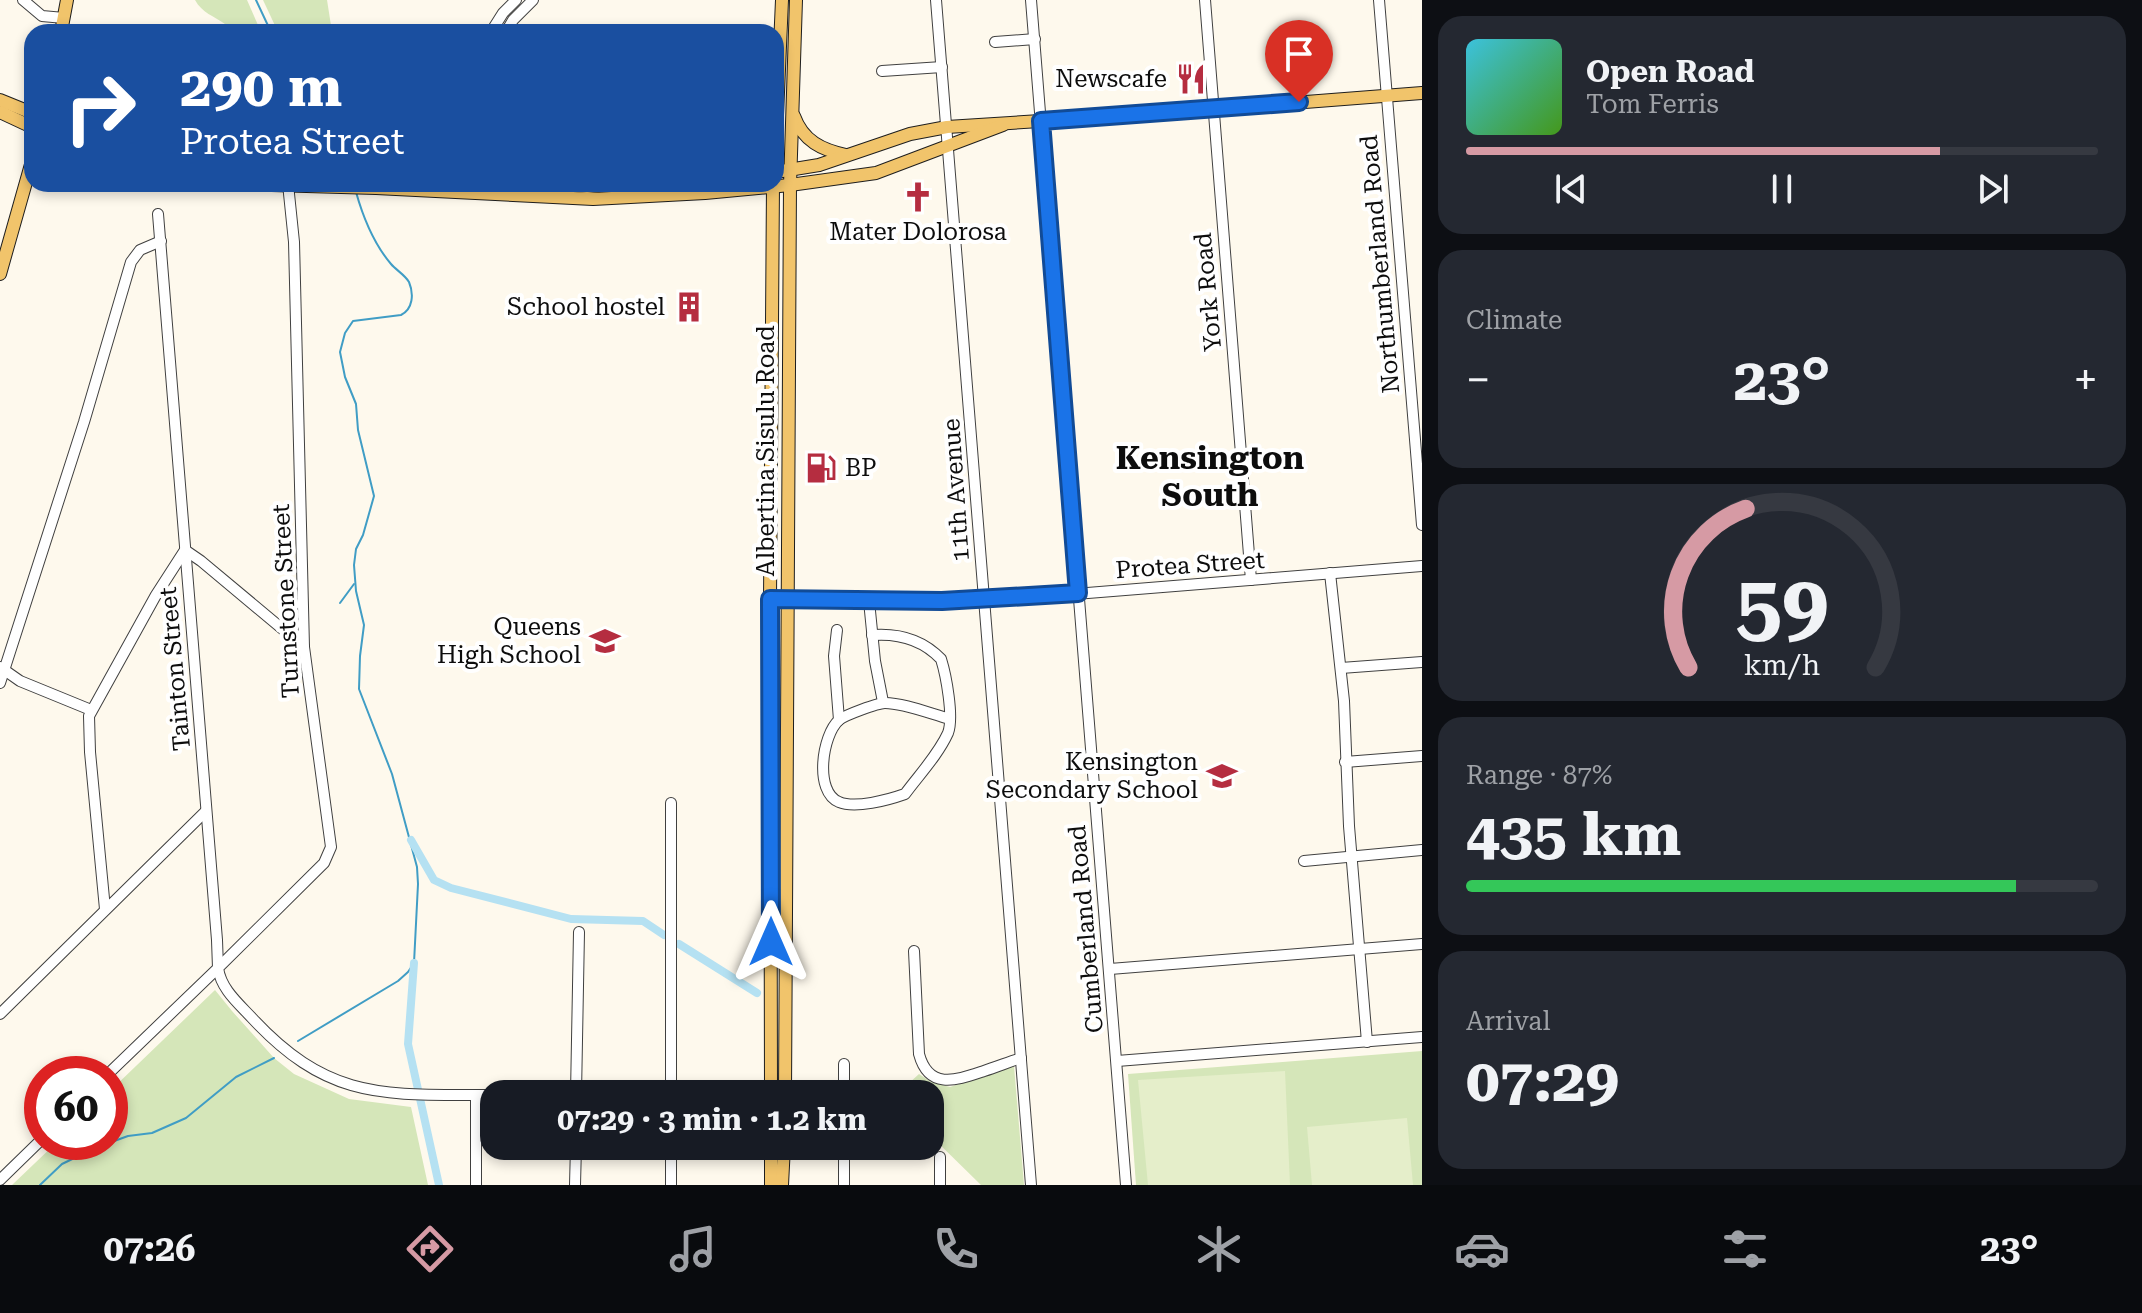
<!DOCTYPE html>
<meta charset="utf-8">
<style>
body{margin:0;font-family:"Roboto Serif",serif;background:#242831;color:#f1f3f6;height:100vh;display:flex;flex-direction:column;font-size:30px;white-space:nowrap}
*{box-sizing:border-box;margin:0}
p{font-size:26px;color:#9ea1a6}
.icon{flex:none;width:44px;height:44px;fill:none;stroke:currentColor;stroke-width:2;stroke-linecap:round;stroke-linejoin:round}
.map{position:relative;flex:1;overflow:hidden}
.drawer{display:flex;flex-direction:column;gap:16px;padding:16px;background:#0d0f14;width:720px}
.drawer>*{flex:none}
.top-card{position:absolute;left:24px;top:24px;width:760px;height:168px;border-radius:24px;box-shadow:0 4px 12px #0003;background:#1a4fa0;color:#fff;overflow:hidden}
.speed{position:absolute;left:24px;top:1056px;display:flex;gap:16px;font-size:40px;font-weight:700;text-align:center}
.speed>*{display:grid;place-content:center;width:104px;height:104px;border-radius:50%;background:#171b24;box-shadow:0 4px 12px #0003;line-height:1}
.speed .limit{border:12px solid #d22;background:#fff;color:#111}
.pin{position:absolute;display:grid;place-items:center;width:68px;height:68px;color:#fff;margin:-82px -34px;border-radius:50% 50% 50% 0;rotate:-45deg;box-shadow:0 0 8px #0007}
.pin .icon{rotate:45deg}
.me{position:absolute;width:88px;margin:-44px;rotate:0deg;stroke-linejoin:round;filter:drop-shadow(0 0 6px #0008)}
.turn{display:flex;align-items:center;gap:28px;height:168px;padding:0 24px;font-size:36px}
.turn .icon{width:104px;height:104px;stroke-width:2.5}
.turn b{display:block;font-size:56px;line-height:68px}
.big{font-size:60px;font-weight:700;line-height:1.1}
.drawer .tile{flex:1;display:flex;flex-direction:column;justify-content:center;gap:12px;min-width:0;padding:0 28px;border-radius:24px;background:#242831}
.drawer .dial{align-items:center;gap:0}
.dial svg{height:208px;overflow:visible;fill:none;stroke:#363941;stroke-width:7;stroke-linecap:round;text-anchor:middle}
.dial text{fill:#f1f3f6;stroke:none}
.song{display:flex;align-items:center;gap:24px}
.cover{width:96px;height:96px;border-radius:12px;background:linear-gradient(135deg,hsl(190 70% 55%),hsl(100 70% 35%))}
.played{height:8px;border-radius:4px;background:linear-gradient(90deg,#d69aa4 75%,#363941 75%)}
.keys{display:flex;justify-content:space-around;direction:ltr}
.heat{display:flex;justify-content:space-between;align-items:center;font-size:44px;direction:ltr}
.charge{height:12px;border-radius:6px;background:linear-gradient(90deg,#34c759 87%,#363941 0)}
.trip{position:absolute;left:480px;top:1080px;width:464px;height:80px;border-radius:24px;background:#171b24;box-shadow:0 4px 12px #0003;font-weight:700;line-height:80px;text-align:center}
.dock{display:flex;height:128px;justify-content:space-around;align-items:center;background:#090b0e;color:#9ea1a6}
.dock .icon{width:56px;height:56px}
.dock .on{color:#d69aa4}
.dock b{font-size:36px;color:#f1f3f6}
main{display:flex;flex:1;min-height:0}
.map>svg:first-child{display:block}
</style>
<main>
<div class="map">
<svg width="1422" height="1185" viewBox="0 0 1422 1185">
<rect width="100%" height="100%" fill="#fef9ed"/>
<!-- green -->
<g fill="#d5e6b9">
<path d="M 195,0 L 247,0 L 261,32 L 234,32 L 226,28 L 225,24 C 214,16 202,13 195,0 Z"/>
<polygon points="263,0 327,0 332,32 278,32"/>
<polygon points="215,990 232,1011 274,1058 294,1074 349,1099 411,1107 428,1185 12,1185 57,1142 110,1142 110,1091"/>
<polygon points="1422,1051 1422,1185 1136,1185 1128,1074"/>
<polygon points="1014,1066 1024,1185 981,1185 930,1135 930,1094 897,1094 919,1074 931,1082 950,1087"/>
</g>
<!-- pitch -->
<g fill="#e5eeca">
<polygon points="1285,1071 1290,1185 1148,1185 1138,1080"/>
<polygon points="1407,1118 1413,1185 1312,1185 1307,1127"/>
</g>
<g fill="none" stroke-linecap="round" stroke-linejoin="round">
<!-- stream -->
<g stroke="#409dc5" stroke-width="2">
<polyline points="256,0 271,32"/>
<polyline points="340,603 354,584"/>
<path d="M 298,1041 L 398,981 L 408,972 L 414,963 L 418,884 L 417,867 L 392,774 L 359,689 L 360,656 L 364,625 L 356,591 L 354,565 L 356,549 L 363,535 L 374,496 L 358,430 L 356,404 L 345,377 L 340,352 L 345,333 L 353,321 L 401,315 C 413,309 414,294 409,282 C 405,275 396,270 391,264 C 374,244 363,217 356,192"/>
<polyline points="40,1185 62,1164 95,1148 128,1136 152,1133 186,1118 236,1077 274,1058"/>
</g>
<!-- canal -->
<g stroke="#b5e1f2" stroke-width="8">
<polyline points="411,840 434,880 451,888 571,919 643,921 664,935"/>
<polyline points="679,944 757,993"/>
<polyline points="414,963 408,1044 439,1185"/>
</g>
<!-- minor casing -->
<g stroke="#404040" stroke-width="12">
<g id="minor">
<polyline points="23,0 42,16 64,18"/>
<polyline points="936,0 1031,1185"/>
<polyline points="1031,0 1126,1185"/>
<polyline points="1205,0 1251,580"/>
<polyline points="1379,0 1422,525"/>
<polyline points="491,32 503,13 516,0"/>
<polyline points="506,32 513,20 533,0"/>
<polyline points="995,42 1035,39"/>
<polyline points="882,71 942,67"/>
<path d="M 288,184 L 294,242 L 304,647 L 331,847 L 324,863 L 218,968 C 221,989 238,1003 252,1018 C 331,1103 387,1094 494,1095"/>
<polyline points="1330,573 1344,701 1349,826 1367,1042"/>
<polyline points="770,599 942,601 1038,597 1422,566"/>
<polyline points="869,601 875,661 883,702"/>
<polyline points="837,630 834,656 839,720"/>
<path d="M 872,635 C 898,633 922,639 941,659 C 946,675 954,717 948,733 C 938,755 919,775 905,794 C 888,800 855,809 839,802 C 814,792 822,735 839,720 C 845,715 878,703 885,703 C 904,703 931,714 950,719"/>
<polyline points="0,667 20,681 91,710"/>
<polyline points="1341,668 1422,662"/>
<polyline points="0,683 84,422 131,262 140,250 161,241"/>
<polyline points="1345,762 1422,756"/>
<polyline points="1304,861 1422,850"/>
<polyline points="105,909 90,752 89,716 156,595 185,550 201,561 304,647"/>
<path d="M 914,951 L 919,1054 C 929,1091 957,1080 984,1071 C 996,1067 1009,1062 1021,1058"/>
<polyline points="1110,969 1422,944"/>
<polyline points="0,1014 206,811"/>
<polyline points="1117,1061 1422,1037"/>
<polyline points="844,1064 844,1094"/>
<polyline points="108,1074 218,968 217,940 158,214"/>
<polyline points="576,1094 579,932"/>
<polyline points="671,1094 671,803"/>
<polyline points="0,1180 42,1139"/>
<polyline points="476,1185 476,1095"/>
<polyline points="575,1185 576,1146"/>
<polyline points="671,1185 671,1146"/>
<polyline points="844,1185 844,1146"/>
<polyline points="940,1185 940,1157"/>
</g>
</g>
<!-- major casing -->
<g stroke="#1e1e1e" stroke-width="14">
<g id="major">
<polyline points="61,32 67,0"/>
<polyline points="0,100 32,113"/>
<polyline points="0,112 32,127"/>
<path d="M 794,116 C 803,141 822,150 846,155"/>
<polyline points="776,138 782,0"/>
<polyline points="776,172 819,165 910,134 947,127 1135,115 1422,93"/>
<polyline points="239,184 376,188 593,199 705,193 790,185 876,173 1003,125"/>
<polyline points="558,184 587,187 622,184"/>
<polyline points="0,274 32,161"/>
<polyline points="771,1094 770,599 773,184"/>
<polyline points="785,1094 790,185 796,0"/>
<polyline points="771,1185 771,1146"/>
<polyline points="782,1185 784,1146"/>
</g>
</g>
<!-- minor -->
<use href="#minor" stroke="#fff" stroke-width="10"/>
<!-- major -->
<use href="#major" stroke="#f1c46b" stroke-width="12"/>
</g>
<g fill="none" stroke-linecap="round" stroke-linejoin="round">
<!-- route casing -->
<g stroke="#114b97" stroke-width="20">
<polyline id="route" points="771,942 770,599 942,601 1078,593 1041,121 1299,102"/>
</g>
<!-- route -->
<use href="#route" stroke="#1a73e8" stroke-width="14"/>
</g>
<!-- icons -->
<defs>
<g id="restaurant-bare" transform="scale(2.4)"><path d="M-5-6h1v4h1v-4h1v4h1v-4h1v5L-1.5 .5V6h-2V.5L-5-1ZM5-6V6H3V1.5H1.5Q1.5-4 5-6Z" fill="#b52d40" stroke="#fff" stroke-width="2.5" paint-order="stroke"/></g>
<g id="church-bare" transform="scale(2.4)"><path d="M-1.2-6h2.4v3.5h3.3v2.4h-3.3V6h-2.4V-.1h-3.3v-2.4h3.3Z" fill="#b52d40" stroke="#fff" stroke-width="2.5" paint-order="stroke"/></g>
<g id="building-bare" transform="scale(2.4)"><path d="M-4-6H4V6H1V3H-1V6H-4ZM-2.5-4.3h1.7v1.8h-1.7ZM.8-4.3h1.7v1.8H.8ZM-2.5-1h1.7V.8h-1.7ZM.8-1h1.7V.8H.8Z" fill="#b52d40" stroke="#fff" stroke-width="2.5" paint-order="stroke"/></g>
<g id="fuel-bare" transform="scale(2.4)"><path d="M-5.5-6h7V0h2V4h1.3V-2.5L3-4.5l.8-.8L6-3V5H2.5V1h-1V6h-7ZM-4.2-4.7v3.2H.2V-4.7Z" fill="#b52d40" stroke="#fff" stroke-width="2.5" paint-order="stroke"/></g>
<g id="school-bare" transform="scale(2.4)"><path d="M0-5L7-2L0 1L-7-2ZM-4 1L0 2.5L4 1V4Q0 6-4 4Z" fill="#b52d40" stroke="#fff" stroke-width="2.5" paint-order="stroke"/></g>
</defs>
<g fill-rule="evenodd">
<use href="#restaurant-bare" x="1191" y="79"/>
<use href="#church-bare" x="918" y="197"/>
<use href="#building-bare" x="689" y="307"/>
<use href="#fuel-bare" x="821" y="468"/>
<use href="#school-bare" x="605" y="641"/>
<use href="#school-bare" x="1222" y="776"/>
</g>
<g text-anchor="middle" stroke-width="8" stroke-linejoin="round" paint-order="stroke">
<!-- poi labels -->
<g font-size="24" fill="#0d0d0d" stroke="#fff" text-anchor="end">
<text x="1167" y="87">Newscafe</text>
<text x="918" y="240" text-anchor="middle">Mater Dolorosa</text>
<text x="665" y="315">School hostel</text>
<text x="845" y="476" text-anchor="start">BP</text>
<text x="581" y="635">Queens<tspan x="581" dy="28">High School</tspan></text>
<text x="1198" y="770">Kensington<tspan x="1198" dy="28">Secondary School</tspan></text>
</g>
<!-- street labels -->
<g font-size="24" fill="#0d0d0d" stroke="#fff">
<text transform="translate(1380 264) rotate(-95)" y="8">Northumberland Road</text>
<text transform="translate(1208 292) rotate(-95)" y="8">York Road</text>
<text transform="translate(766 451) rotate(-90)" y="8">Albertina Sisulu Road</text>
<text transform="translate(956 490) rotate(-94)" y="8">11th Avenue</text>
<text transform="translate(1190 565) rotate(-4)" y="8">Protea Street</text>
<text transform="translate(286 601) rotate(-93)" y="8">Turnstone Street</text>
<text transform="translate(175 669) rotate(-95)" y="8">Tainton Street</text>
<text transform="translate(1086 929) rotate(-95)" y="8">Cumberland Road</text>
</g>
<!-- district labels -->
<g font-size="32" font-weight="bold" fill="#0d0d0d" stroke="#fff">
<text x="1210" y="469">Kensington<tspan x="1210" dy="37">South</tspan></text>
</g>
</g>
</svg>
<div class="speed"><div class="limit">60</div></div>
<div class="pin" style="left:1299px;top:102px;background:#d93025"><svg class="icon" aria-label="arrive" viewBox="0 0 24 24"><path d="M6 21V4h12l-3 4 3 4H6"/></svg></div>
<svg class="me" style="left:771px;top:942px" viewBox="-20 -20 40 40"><path d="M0-17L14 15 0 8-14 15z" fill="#1a73e8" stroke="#fff" stroke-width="4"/></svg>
<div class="trip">07:29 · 3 min · 1.2 km</div>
<div class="top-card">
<div class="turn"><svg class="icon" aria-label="right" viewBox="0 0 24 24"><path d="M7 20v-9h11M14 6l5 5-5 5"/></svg><div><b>290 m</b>Protea Street</div></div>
</div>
</div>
<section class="drawer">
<div class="tile">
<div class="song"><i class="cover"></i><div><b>Open Road</b><p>Tom Ferris</p></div></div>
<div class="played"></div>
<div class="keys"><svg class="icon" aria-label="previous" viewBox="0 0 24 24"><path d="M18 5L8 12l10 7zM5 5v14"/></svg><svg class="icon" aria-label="pause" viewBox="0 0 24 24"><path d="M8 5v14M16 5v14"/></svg><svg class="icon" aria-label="next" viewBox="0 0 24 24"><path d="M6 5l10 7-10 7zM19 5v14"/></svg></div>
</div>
<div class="tile"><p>Climate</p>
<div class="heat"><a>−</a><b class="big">23°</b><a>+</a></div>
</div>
<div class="tile dial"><svg viewBox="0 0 100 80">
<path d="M14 69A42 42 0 1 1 86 69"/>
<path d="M14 69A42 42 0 0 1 36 8" stroke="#d69aa4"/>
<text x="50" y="56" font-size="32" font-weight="700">59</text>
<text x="50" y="72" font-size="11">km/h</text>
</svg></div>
<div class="tile"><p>Range · 87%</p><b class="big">435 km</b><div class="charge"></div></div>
<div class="tile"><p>Arrival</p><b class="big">07:29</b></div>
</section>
</main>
<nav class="dock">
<b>07:26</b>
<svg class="icon on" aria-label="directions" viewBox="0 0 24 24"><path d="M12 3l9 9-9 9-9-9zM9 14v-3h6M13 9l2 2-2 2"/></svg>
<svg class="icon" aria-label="music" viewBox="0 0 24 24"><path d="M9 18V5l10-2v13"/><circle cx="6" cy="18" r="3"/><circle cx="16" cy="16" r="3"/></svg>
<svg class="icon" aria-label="phone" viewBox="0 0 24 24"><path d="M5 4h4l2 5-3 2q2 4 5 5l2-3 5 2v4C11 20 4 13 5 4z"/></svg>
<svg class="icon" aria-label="climate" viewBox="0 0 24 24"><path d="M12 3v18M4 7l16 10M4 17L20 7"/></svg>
<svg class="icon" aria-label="car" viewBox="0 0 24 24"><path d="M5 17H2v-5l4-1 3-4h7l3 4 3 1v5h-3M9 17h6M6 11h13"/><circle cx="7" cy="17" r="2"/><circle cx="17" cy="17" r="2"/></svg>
<svg class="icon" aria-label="filters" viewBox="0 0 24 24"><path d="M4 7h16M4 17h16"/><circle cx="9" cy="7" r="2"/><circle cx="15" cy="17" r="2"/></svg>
<b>23°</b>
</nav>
